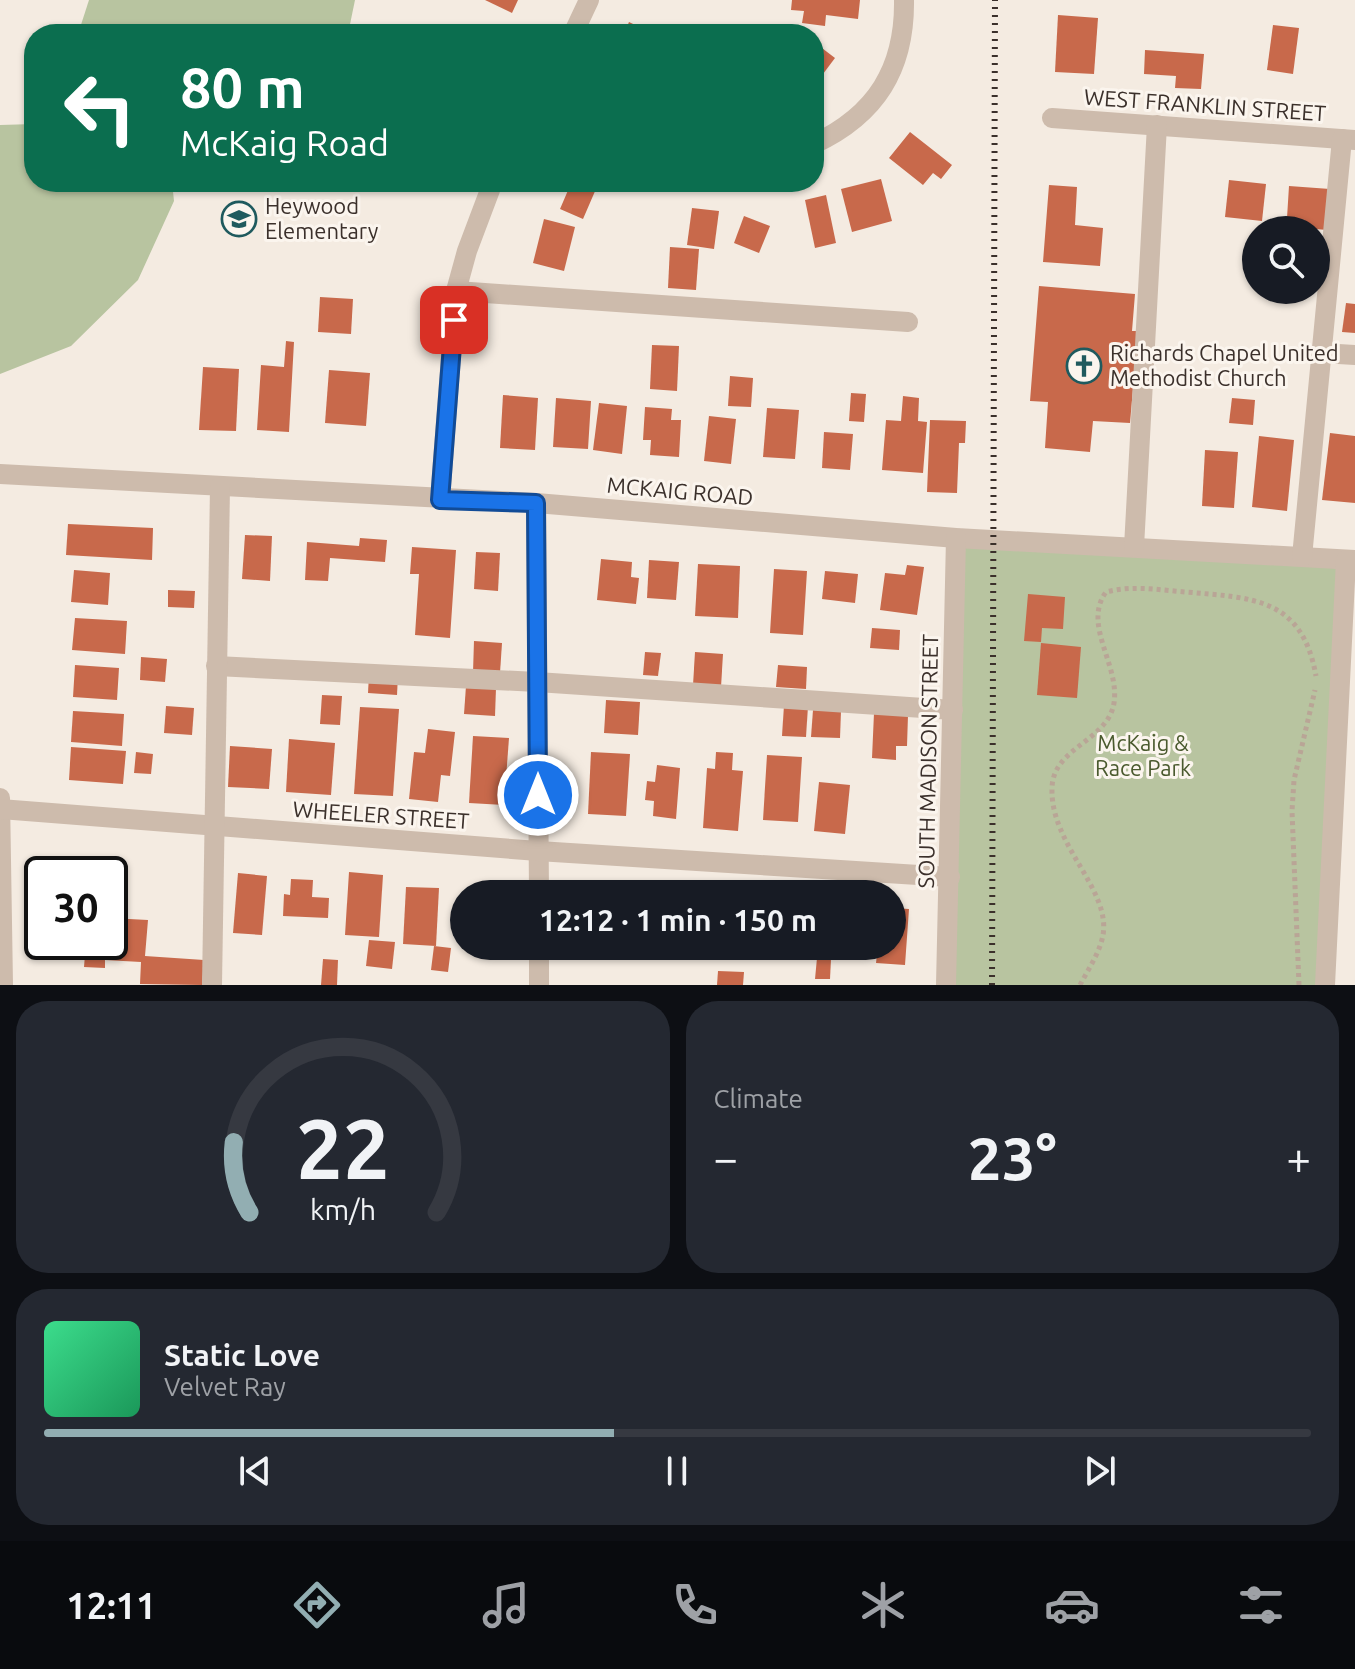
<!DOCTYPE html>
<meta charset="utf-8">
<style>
body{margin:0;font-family:Ubuntu,sans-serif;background:#242831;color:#f1f3f6;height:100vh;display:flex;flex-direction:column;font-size:30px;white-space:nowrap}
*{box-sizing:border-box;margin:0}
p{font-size:26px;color:#9ea1a6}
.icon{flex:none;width:44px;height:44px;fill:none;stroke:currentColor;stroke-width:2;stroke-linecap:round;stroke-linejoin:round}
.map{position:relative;height:985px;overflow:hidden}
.side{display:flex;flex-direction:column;gap:16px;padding:16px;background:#0d0f14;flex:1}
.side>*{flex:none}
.hud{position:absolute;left:24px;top:24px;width:800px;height:168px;border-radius:32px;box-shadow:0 2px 6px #0004;background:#0b6e4f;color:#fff;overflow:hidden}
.buttons{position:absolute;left:1242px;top:216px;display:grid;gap:16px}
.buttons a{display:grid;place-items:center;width:88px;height:88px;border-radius:50%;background:#171b24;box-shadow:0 2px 6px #0004;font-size:40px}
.speed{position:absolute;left:24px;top:856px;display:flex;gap:16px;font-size:40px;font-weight:700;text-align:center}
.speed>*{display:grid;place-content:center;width:104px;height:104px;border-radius:50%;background:#171b24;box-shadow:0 2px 6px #0004;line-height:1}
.speed .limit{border:4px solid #111;border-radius:12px;background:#fff;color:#111}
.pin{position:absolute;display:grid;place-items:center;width:68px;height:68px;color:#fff;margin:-34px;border-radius:16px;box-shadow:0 4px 12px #0006}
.me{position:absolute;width:88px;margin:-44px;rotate:0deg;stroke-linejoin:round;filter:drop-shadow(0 0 6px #0008)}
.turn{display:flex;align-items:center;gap:28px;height:168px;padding:0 24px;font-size:36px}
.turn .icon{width:104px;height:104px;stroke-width:2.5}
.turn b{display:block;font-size:56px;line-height:68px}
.big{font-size:60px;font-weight:700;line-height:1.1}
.side .card{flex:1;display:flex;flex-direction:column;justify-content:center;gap:12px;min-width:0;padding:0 28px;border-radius:32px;background:#242831}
.side .dial{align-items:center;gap:0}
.dial svg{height:208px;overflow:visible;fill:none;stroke:#363941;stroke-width:7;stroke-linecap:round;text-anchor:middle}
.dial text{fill:#f1f3f6;stroke:none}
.song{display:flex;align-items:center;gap:24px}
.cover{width:96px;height:96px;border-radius:12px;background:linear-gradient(135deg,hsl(150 70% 55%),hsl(150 70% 35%))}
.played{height:8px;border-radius:4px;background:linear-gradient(90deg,#92aeb2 45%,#363941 45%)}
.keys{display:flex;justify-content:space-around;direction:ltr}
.heat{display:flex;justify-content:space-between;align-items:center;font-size:44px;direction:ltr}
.side .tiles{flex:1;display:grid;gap:16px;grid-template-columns:1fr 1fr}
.card:last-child{grid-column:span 2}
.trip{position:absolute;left:450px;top:880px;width:456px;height:80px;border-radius:40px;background:#171b24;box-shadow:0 2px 6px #0004;font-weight:700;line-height:80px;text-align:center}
.tabs{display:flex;height:128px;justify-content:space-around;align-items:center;background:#090b0e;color:#9ea1a6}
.tabs .icon{width:56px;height:56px}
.tabs .selected{color:#92aeb2}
.tabs b{font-size:36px;color:#f1f3f6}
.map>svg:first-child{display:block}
</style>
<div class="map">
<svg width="1355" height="985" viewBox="0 0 1355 985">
<rect width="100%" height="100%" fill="#f4ebe1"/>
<!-- park -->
<g fill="#b8c4a0">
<polygon points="89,0 355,0 348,34 78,34"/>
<polygon points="34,124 34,182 172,182 174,201 138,280 71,346 0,374 0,125"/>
<polygon points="956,538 1346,560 1325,985 944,985"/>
</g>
<!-- building -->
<g fill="#c8694b">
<polygon points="485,0 518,0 512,13"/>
<polygon points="792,0 860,0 858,19 826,15 825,26 802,23 804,11 791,10"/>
<polygon points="1058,15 1098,18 1094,74 1055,72"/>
<polygon points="629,22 654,34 624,34"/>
<polygon points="1273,25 1299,28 1293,74 1267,70"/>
<polygon points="814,42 835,58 814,86"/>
<polygon points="1145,50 1204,54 1201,89 1175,88 1176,76 1144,74"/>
<polygon points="910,132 952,165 941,179 933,173 923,185 889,158"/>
<polygon points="881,179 892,221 852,232 841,189"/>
<polygon points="1229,180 1266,184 1262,221 1225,217"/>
<polygon points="560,182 599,182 583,219 560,209 569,188 559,185"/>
<polygon points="1049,185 1077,187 1075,225 1103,228 1100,266 1043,262"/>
<polygon points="1289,186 1330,189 1327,230 1304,228 1305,220 1287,218"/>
<polygon points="826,195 836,243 815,248 805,200"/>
<polygon points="692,208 719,211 714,249 687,245"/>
<polygon points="744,216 770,226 759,253 734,243"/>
<polygon points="544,219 575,227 564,271 533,263"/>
<polygon points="670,247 699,249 696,290 668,288"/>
<polygon points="1039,286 1135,294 1132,331 1138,331 1130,423 1093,421 1090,452 1045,448 1048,402 1030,401"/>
<polygon points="320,297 353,299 351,334 318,332"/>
<polygon points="1346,303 1355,304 1355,333 1342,332"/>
<polygon points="286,341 294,342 289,432 257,430 261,365 284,367"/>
<polygon points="652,345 679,346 677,391 650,389"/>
<polygon points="203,367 239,369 236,431 199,430"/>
<polygon points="329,370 370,373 366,426 325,423"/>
<polygon points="730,376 753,378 751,407 728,406"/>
<polygon points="851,393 866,394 864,422 849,421"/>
<polygon points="503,395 538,398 535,450 500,448"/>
<polygon points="903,396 919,398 918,421 927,422 923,473 882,470 886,420 901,421"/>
<polygon points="556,398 591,401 588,449 553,447"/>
<polygon points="1232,398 1255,400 1253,425 1229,423"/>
<polygon points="599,403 627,406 622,454 593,450"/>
<polygon points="645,407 672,409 671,420 681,420 679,457 650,455 651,440 643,440"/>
<polygon points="767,408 799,410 795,459 763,457"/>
<polygon points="709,416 736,419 731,464 704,461"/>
<polygon points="930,420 966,421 965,443 959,443 957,493 927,492"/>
<polygon points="824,432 853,434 850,470 822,468"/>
<polygon points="1330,433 1355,436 1355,503 1322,500"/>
<polygon points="1259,436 1294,440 1287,511 1252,507"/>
<polygon points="1205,450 1238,452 1234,508 1202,506"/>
<polygon points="68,524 153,528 152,560 66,555"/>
<polygon points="245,535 272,536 270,581 242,579"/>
<polygon points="360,538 387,540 385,562 330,558 328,581 305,580 307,542 359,546"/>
<polygon points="412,547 456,550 450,638 415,635 419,574 410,574"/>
<polygon points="476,552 500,553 498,591 474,589"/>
<polygon points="601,559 632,562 631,577 639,578 636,604 597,600"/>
<polygon points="649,560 679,562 676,600 647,598"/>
<polygon points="698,564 740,566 738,618 695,616"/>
<polygon points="907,565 924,567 917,615 880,610 885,573 905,575"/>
<polygon points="774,569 807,571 803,635 770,633"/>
<polygon points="74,570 110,573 108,605 71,602"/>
<polygon points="825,571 858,574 855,603 822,599"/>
<polygon points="168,590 195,591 194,608 168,607"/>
<polygon points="1028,594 1065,597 1063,629 1042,628 1041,642 1024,641"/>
<polygon points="75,618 127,621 125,654 72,650"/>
<polygon points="872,628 900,630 899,650 870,648"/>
<polygon points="474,641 502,643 500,673 473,672"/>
<polygon points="1041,643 1081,647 1077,698 1037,695"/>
<polygon points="645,652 661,653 658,676 643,675"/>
<polygon points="695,652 723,654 721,687 693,685"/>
<polygon points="141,657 167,659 165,682 140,680"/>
<polygon points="75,665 119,668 117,700 73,697"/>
<polygon points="778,665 807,667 806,689 776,687"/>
<polygon points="369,674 398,675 397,695 368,693"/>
<polygon points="466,686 496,688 495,716 464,714"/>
<polygon points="322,695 342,696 340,725 320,724"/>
<polygon points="606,700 640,702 638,735 604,733"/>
<polygon points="784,705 808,706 806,737 782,736"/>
<polygon points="166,706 194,708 192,735 164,733"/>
<polygon points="360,707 399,709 393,796 354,794"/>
<polygon points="813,710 841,711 840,738 811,737"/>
<polygon points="73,711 124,714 122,746 71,742"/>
<polygon points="874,713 908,715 907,746 896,746 896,760 872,758"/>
<polygon points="428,729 455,732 450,776 441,775 438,802 409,799 414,752 425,753"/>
<polygon points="473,736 509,738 504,805 469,803"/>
<polygon points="289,739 335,743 331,795 286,792"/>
<polygon points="230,746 272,749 269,789 228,787"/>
<polygon points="71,747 126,751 123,784 69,780"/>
<polygon points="136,752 153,754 151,774 134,773"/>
<polygon points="591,752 630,754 626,816 588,814"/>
<polygon points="716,752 733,753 732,770 743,771 738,831 703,828 707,768 715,769"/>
<polygon points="767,755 802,757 798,822 763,820"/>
<polygon points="657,765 680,768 676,819 653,816 654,801 645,800 647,781 655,782"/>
<polygon points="819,782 850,785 845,834 814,831"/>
<polygon points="89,861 127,863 125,898 110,898 110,874 89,874"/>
<polygon points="349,872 383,875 379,937 345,935"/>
<polygon points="238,873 267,876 262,935 233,933"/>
<polygon points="291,879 313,880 312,897 329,898 328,918 283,916 284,894 290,895"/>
<polygon points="406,887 439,888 436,946 403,944"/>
<polygon points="469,889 502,891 501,894 469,894"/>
<polygon points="892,908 909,909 905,965 876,963 878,946 892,946"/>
<polygon points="110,918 148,920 145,956 204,960 202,985 140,984 141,962 105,960 105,968 84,967 86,942 110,942"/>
<polygon points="369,940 395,942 392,969 366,966"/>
<polygon points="434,946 451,948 448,972 431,970"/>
<polygon points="642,946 676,946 676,957 641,955"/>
<polygon points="696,946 740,946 739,958 696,956"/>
<polygon points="755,946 799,946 798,956 755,953"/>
<polygon points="830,946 863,946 862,955 829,952"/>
<polygon points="817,958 831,959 830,979 815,979"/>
<polygon points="323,959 338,960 337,985 321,985"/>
<polygon points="718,971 744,972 743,985 717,985"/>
</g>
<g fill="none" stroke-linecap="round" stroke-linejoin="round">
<!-- path -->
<g stroke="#b9a596" stroke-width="5" stroke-dasharray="4 4" stroke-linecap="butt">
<path d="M 1080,985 C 1088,970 1100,952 1103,935 C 1111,889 1050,845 1052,788 C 1053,747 1108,741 1114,703 C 1120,665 1082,625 1106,592 C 1132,585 1159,590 1186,592 C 1252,598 1302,597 1316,676"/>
<polyline points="1299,985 1292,811 1294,780 1315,690"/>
</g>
<!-- minor -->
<g stroke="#cdbbac" stroke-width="20">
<polyline points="573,34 589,0"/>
<polyline points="1052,118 1355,140"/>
<path d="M 814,144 C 876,115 905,69 904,0"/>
<polyline points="456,291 908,322"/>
<polyline points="1322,353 1355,355"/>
<polyline points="0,474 536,503 956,538 1355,560"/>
<polyline points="440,500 456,291 467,251 493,182"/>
<polyline points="536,503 539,894"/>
<polyline points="1134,547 1157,125"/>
<polyline points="1302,557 1342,139"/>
<polyline points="216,666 537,682 953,710"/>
<polyline points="0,798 3,985"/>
<polyline points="0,809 538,851 950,877"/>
<polyline points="539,946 539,985"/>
<polyline points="212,985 220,487"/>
<polyline points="946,985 956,538"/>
<polyline points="1325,985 1346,560"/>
</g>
<!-- rail -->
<polyline stroke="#3b302b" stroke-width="6" stroke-dasharray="2 6" stroke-linecap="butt" points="992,985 995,0"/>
</g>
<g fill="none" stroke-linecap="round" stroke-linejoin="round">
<!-- route casing -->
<g stroke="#114b97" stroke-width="20">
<polyline id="route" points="454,320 440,500 536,503 538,795"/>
</g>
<!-- route -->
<use href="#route" stroke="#1a73e8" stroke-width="14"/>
</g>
<!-- icons -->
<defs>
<g id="school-ring" transform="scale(1.8)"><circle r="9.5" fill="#fbf5ee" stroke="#1f5a5e" stroke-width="1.5"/><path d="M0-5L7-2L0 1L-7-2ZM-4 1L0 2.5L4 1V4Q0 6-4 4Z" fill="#1f5a5e"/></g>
<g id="church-ring" transform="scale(1.8)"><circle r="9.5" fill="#fbf5ee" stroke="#1f5a5e" stroke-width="1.5"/><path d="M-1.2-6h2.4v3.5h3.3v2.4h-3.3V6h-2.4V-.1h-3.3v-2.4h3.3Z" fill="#1f5a5e"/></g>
</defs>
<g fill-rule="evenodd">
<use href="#school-ring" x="239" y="219"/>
<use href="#church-ring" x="1084" y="366"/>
</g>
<g text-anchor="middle" stroke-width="6" stroke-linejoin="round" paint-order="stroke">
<!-- street labels -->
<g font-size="22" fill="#3b302b" stroke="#fbf5ee">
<text transform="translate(1205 105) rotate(4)" y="8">WEST FRANKLIN STREET</text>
<text transform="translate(680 491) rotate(5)" y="8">MCKAIG ROAD</text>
<text transform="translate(928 761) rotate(-89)" y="8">SOUTH MADISON STREET</text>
<text transform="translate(381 815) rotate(4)" y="8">WHEELER STREET</text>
</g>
<!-- poi labels -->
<g font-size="22" fill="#3b302b" stroke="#fbf5ee" text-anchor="start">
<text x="265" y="214">Heywood<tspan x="265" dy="25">Elementary</tspan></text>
<text x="1110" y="361">Richards Chapel United<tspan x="1110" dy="25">Methodist Church</tspan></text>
</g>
<!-- park labels -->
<g font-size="22" fill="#4a5a2e" stroke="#fbf5ee">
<text x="1143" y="751">McKaig &amp;<tspan x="1143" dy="25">Race Park</tspan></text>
</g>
</g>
</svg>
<div class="buttons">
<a><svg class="icon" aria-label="search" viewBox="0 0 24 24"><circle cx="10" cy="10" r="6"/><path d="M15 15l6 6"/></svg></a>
</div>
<div class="speed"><div class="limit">30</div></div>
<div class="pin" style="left:454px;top:320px;background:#d93025"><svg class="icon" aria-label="arrive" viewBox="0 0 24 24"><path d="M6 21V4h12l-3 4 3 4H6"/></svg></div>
<svg class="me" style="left:538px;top:795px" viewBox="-20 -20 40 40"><circle r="17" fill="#1a73e8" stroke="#fff" stroke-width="3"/><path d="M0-11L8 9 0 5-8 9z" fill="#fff"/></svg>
<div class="trip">12:12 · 1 min · 150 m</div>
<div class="hud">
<div class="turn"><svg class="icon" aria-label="left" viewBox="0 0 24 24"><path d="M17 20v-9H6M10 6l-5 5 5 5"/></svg><div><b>80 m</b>McKaig Road</div></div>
</div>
</div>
<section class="side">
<div class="tiles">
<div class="card dial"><svg viewBox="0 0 100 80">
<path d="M14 69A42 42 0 1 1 86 69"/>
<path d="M14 69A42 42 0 0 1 8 42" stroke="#92aeb2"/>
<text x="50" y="56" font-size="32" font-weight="700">22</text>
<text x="50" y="72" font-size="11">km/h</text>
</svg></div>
<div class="card"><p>Climate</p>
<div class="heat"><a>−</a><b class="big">23°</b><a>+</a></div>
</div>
<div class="card">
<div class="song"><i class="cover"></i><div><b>Static Love</b><p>Velvet Ray</p></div></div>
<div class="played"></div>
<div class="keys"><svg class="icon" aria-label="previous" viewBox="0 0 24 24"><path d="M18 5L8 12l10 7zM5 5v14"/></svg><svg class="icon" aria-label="pause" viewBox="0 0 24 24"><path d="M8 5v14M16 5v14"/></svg><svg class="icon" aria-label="next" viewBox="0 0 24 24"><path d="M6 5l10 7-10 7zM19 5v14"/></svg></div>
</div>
</div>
</section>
<nav class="tabs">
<b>12:11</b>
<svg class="icon selected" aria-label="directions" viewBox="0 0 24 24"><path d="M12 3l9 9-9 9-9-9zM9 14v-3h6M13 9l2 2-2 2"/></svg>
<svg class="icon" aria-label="music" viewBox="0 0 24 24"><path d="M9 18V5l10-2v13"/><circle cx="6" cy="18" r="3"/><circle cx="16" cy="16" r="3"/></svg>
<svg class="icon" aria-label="phone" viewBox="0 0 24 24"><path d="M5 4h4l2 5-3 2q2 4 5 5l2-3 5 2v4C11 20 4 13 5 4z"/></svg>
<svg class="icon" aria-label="climate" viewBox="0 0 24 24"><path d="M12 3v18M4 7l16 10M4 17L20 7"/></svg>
<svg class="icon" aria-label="car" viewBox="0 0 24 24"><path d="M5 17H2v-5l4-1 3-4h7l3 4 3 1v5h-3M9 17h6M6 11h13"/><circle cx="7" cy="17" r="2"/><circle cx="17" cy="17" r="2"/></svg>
<svg class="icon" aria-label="filters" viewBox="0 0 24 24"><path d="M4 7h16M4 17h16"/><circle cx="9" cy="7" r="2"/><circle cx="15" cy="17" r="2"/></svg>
</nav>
